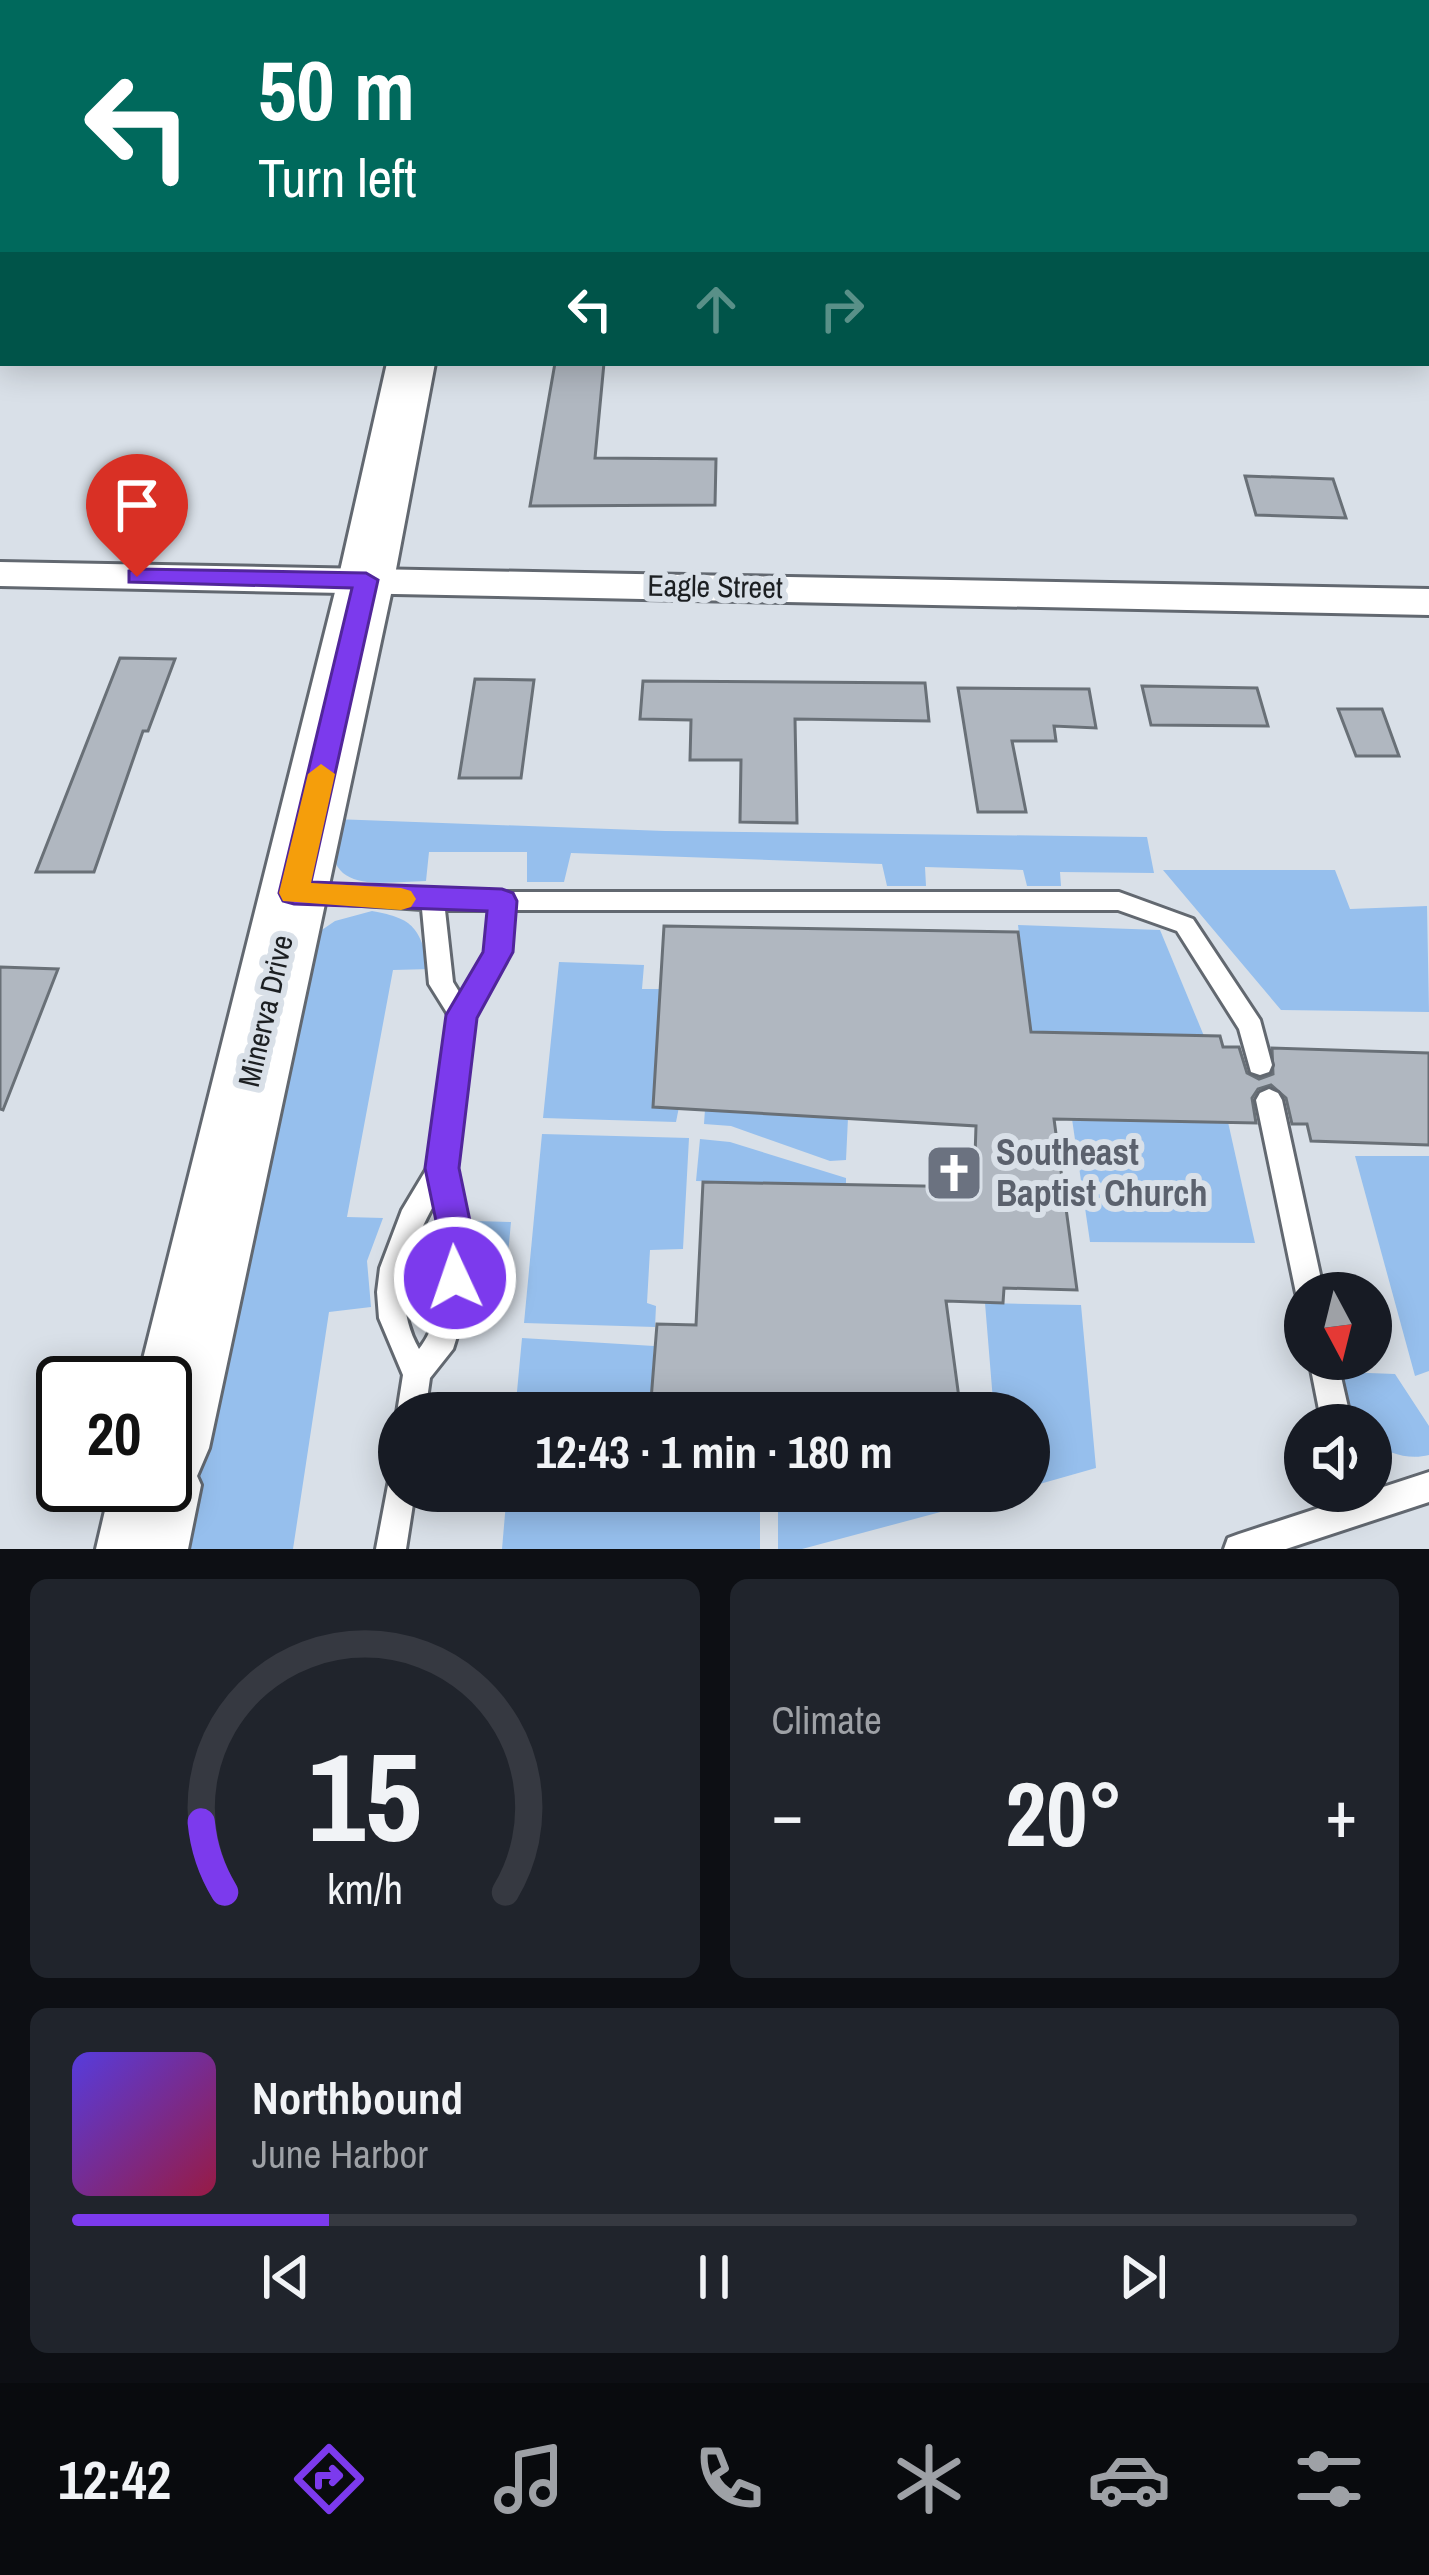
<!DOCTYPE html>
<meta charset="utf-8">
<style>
body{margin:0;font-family:"Archivo Narrow",sans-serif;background:#20242c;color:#f1f3f6;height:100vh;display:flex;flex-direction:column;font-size:45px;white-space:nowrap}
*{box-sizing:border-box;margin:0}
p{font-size:39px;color:#9ea1a6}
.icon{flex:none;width:66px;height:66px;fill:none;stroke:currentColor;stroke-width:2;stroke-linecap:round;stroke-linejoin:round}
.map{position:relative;height:1549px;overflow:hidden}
.sheet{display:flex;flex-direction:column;gap:30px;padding:30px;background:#0d0f14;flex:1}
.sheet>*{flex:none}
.guide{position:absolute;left:0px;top:0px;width:1431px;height:366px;box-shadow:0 6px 30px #0003;background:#00695c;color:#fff;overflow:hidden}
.needle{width:78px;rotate:173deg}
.buttons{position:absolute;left:1284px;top:1272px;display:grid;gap:24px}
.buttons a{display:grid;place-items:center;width:108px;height:108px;border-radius:50%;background:#171b24;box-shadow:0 6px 30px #0003;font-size:60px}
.speed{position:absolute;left:36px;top:1356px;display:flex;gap:24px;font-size:60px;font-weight:700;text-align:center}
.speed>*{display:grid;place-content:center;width:156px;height:156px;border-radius:50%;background:#171b24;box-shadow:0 6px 30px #0003;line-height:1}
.speed .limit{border:6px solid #111;border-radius:18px;background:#fff;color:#111}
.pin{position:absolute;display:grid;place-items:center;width:102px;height:102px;color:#fff;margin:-123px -51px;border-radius:50% 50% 50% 0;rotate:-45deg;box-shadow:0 0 12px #0007}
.pin .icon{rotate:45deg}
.me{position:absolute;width:132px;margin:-66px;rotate:357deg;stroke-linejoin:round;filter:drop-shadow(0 0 9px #0008)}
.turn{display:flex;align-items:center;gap:42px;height:252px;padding:0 60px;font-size:54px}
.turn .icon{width:156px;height:156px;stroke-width:2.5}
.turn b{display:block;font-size:84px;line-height:102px}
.lanes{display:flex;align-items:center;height:114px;padding:0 60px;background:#0003;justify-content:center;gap:60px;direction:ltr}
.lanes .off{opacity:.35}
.big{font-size:90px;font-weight:700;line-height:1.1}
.sheet .widget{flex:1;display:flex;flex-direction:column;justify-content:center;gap:18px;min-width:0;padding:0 42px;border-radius:18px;background:#20242c}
.sheet .dial{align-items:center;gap:0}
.dial svg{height:312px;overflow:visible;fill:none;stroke:#363941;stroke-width:7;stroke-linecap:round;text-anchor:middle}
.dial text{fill:#f1f3f6;stroke:none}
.song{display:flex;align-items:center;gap:36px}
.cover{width:144px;height:144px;border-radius:18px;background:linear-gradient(135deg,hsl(250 70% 55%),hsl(340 70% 35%))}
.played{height:12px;border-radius:6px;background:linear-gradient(90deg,#7c3aed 20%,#363941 20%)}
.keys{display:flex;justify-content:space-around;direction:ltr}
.heat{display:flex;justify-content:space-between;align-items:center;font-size:66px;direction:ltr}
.sheet .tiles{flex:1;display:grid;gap:30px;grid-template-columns:1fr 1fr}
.widget:last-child{grid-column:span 2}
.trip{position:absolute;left:378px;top:1392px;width:672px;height:120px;border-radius:60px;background:#171b24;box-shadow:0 6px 30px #0003;font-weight:700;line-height:120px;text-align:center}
.menu{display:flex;height:192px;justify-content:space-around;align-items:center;background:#090b0e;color:#9ea1a6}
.menu .icon{width:84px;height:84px}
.menu .active{color:#7c3aed}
.menu b{font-size:54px;color:#f1f3f6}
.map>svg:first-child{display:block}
</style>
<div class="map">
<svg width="1429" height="1549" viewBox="0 0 1429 1549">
<rect width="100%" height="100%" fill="#d9e0e8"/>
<!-- green -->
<g fill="#96bfed">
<path d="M 334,819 L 665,831 L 1147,837 L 1154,873 L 1060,872 L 1061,886 L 1027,886 L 1023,870 L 925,867 L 926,886 L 887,886 L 882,864 L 571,853 L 564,882 L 527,882 L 527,852 L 429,852 L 426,881 C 370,883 320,894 334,819 Z"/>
<polygon points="1163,870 1335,870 1350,909 1427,906 1429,1012 1281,1010"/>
<path d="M 372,911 C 416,919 418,928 431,969 L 393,970 L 347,1217 L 383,1218 L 367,1261 L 371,1307 L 329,1312 L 293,1549 L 171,1549 L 310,938 L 335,921 Z"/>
<polygon points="1018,925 1160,930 1204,1036 1031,1032"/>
<polygon points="559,962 644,965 642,989 660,989 679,1107 676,1122 543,1118"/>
<polygon points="705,1109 848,1118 846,1160 830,1161 731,1126 704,1124"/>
<polygon points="1072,1119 1228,1122 1255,1243 1090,1242"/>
<polygon points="542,1134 689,1138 683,1249 650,1250 647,1303 656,1306 655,1327 524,1323"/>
<polygon points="700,1139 730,1142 846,1178 846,1185 696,1181"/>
<polygon points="1355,1156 1429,1156 1429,1371 1415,1376"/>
<polygon points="475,1221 511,1222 503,1307 464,1305 480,1261"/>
<polygon points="985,1303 1081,1305 1096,1468 1029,1487 1029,1413 994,1413"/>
<polygon points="522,1338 654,1346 650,1413 515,1413"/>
<path d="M 1342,1372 L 1395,1374 L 1429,1426 L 1429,1455 C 1409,1460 1387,1454 1371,1440 L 1371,1425 L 1352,1421 L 1341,1394 Z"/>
<polygon points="507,1491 760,1491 760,1549 502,1549"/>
<polygon points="778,1491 977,1491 978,1502 802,1549 778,1549"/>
</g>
<!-- building -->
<g fill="#b0b7c0" stroke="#697077" stroke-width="3">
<polygon points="555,363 604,363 595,458 716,459 715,505 530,506"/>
<polygon points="1245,476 1333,479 1346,518 1256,515"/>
<polygon points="120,658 175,659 148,731 143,731 94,872 36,872"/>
<polygon points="475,679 534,680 521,778 459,778"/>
<polygon points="643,681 925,683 929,721 795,719 797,823 740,822 741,760 690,760 691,720 640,719"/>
<polygon points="1142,686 1257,688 1268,726 1151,725"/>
<polygon points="958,688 1089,689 1096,728 1054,726 1056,741 1012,741 1026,812 978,812"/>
<polygon points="1338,709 1382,709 1399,756 1356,756"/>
<polygon points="664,926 1018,932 1031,1032 1220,1036 1223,1047 1239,1047 1247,1073 1259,1079 1273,1074 1272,1048 1429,1053 1429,1145 1311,1141 1307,1124 1292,1124 1286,1098 1271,1085 1258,1089 1252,1098 1256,1123 1054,1119 1077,1290 1004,1288 1003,1303 946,1301 961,1413 650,1413 657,1324 696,1325 703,1182 974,1187 976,1126 653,1107"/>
<polygon points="0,967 58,969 3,1110 0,1109"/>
</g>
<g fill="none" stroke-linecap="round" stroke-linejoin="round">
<!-- lane casing -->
<g stroke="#626870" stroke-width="6">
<g id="lane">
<path d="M 301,885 L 433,892 L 1119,892 L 1193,919 L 1260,1020 L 1272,1065 L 1269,1072 L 1260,1075 L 1251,1072 L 1239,1029 L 1177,931 L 1118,910 L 513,910 L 510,952 L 473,1016 L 455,1168 L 472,1249 L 466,1307 L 453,1349 L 430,1378 L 425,1413 L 399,1413 L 399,1419 L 397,1413 L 403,1375 L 379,1318 L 377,1292 L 380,1268 L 402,1210 L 429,1165 L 449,1016 L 429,984 L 422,909 L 301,901 L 293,899 L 290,893 L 293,887 ZM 445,910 L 490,910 L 486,951 L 461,995 L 453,982 ZM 436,1201 C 439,1216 445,1233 445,1248 C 447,1280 439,1324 419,1349 C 390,1298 410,1247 436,1201 Z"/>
<polygon points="1269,1089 1278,1093 1282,1100 1324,1293 1305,1293 1305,1304 1296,1293 1256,1100 1260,1093"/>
<polygon points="1309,1359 1337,1359 1352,1425 1322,1425"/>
<polygon points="1429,1472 1429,1502 1286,1549 1224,1549 1228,1538 1239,1534"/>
<polygon points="399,1477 399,1491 415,1491 406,1549 376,1549 389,1480"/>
</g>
</g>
<!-- street casing -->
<g stroke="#626870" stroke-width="6">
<g id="street">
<polygon points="1029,0 1053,0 1054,3 1030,3"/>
<rect x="0" y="200" width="3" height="18"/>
<rect x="1428" y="218" width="1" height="18"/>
<polygon points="0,562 1429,589 1429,615 0,586"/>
</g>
</g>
<!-- secondary casing -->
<g stroke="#626870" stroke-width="6">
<g id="secondary">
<rect x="471" y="0" width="34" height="3"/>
<polygon points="387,363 435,363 394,580 209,1448 197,1476 201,1485 188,1549 96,1549 111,1485 165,1485 165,1383 137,1383 338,580"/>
</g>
</g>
<!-- lane -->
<use href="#lane" fill="#fff" fill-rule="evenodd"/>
<!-- street -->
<use href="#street" fill="#fff" fill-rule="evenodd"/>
<!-- secondary -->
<use href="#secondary" fill="#fff" fill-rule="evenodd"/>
</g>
<!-- route -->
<polygon fill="#7c3aed" stroke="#51269a" stroke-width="3" points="137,569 366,573 378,580 311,882 502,889 513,893 517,901 513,952 477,1018 459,1168 476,1250 468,1289 455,1294 443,1289 438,1278 442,1250 425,1168 446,1015 483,952 487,911 294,904 283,901 279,893 352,588 129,582 129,571"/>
<!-- slow -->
<polygon fill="#f59e0b" points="321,764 335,774 311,883 401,888 411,891 416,899 411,907 401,910 283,901 279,893 308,774"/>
<!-- icons -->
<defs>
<g id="church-square" transform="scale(3)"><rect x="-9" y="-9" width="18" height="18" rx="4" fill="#6b7280" stroke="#d9e0e8"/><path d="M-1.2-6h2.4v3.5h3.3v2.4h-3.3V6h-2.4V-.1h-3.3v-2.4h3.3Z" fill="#fff"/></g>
</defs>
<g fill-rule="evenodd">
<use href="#church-square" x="954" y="1173"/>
</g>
<g text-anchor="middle" stroke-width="12" stroke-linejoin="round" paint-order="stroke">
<!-- street labels -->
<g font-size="30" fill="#1c1f22" stroke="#d9e0e8">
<text transform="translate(715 587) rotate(1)" y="10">Eagle Street</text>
<text transform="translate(266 1011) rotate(-77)" y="10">Minerva Drive</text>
</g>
<!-- near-worship labels -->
<g font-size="36" font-weight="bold" fill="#5b616d" stroke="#d9e0e8" text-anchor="start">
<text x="996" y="1165">Southeast<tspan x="996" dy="41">Baptist Church</tspan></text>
</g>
</g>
</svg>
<div class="buttons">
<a><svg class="needle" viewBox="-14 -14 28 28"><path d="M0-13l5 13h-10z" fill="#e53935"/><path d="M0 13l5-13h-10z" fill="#9ea1a6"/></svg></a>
<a><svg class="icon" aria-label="sound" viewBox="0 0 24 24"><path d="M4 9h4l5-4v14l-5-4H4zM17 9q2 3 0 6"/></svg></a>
</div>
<div class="speed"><div class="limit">20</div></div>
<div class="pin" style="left:137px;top:577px;background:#d93025"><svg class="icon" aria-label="arrive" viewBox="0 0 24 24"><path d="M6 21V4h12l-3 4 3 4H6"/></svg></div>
<svg class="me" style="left:455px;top:1278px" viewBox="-20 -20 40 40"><circle r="17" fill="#7c3aed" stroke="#fff" stroke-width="3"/><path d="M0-11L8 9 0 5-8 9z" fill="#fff"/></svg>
<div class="trip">12:43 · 1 min · 180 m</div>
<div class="guide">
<div class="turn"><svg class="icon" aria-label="left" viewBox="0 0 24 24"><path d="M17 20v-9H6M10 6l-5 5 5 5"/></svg><div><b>50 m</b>Turn left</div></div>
<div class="lanes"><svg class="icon" aria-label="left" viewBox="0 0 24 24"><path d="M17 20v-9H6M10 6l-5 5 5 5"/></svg><svg class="icon off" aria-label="ahead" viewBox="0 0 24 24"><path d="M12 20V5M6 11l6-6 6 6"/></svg><svg class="icon off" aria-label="right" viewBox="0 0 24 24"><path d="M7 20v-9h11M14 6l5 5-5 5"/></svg></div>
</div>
</div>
<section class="sheet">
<div class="tiles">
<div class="widget dial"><svg viewBox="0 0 100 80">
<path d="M14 69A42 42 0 1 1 86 69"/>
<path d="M14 69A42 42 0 0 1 8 51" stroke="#7c3aed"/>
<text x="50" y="56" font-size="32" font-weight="700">15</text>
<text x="50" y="72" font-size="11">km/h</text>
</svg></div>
<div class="widget"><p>Climate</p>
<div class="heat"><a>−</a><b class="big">20°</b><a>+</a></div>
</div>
<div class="widget">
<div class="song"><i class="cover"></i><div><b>Northbound</b><p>June Harbor</p></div></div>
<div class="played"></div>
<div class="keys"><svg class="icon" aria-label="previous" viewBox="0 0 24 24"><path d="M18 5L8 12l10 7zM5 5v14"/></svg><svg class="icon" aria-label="pause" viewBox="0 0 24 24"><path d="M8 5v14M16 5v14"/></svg><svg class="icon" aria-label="next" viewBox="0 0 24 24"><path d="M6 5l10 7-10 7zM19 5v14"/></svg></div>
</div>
</div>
</section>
<nav class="menu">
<b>12:42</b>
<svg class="icon active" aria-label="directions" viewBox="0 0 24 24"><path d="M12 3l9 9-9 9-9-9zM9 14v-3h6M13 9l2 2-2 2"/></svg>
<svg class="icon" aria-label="music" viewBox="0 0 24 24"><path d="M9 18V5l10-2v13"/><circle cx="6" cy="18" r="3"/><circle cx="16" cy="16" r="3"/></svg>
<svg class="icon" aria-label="phone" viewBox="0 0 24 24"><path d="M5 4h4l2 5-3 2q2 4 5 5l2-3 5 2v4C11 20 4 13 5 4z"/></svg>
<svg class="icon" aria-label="climate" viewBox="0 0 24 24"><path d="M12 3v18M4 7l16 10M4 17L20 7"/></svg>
<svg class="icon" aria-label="car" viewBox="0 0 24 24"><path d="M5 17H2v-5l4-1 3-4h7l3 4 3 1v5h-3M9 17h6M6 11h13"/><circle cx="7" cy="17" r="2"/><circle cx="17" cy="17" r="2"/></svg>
<svg class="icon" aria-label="filters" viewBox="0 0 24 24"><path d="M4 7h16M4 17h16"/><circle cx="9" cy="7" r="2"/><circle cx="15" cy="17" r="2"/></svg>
</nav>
